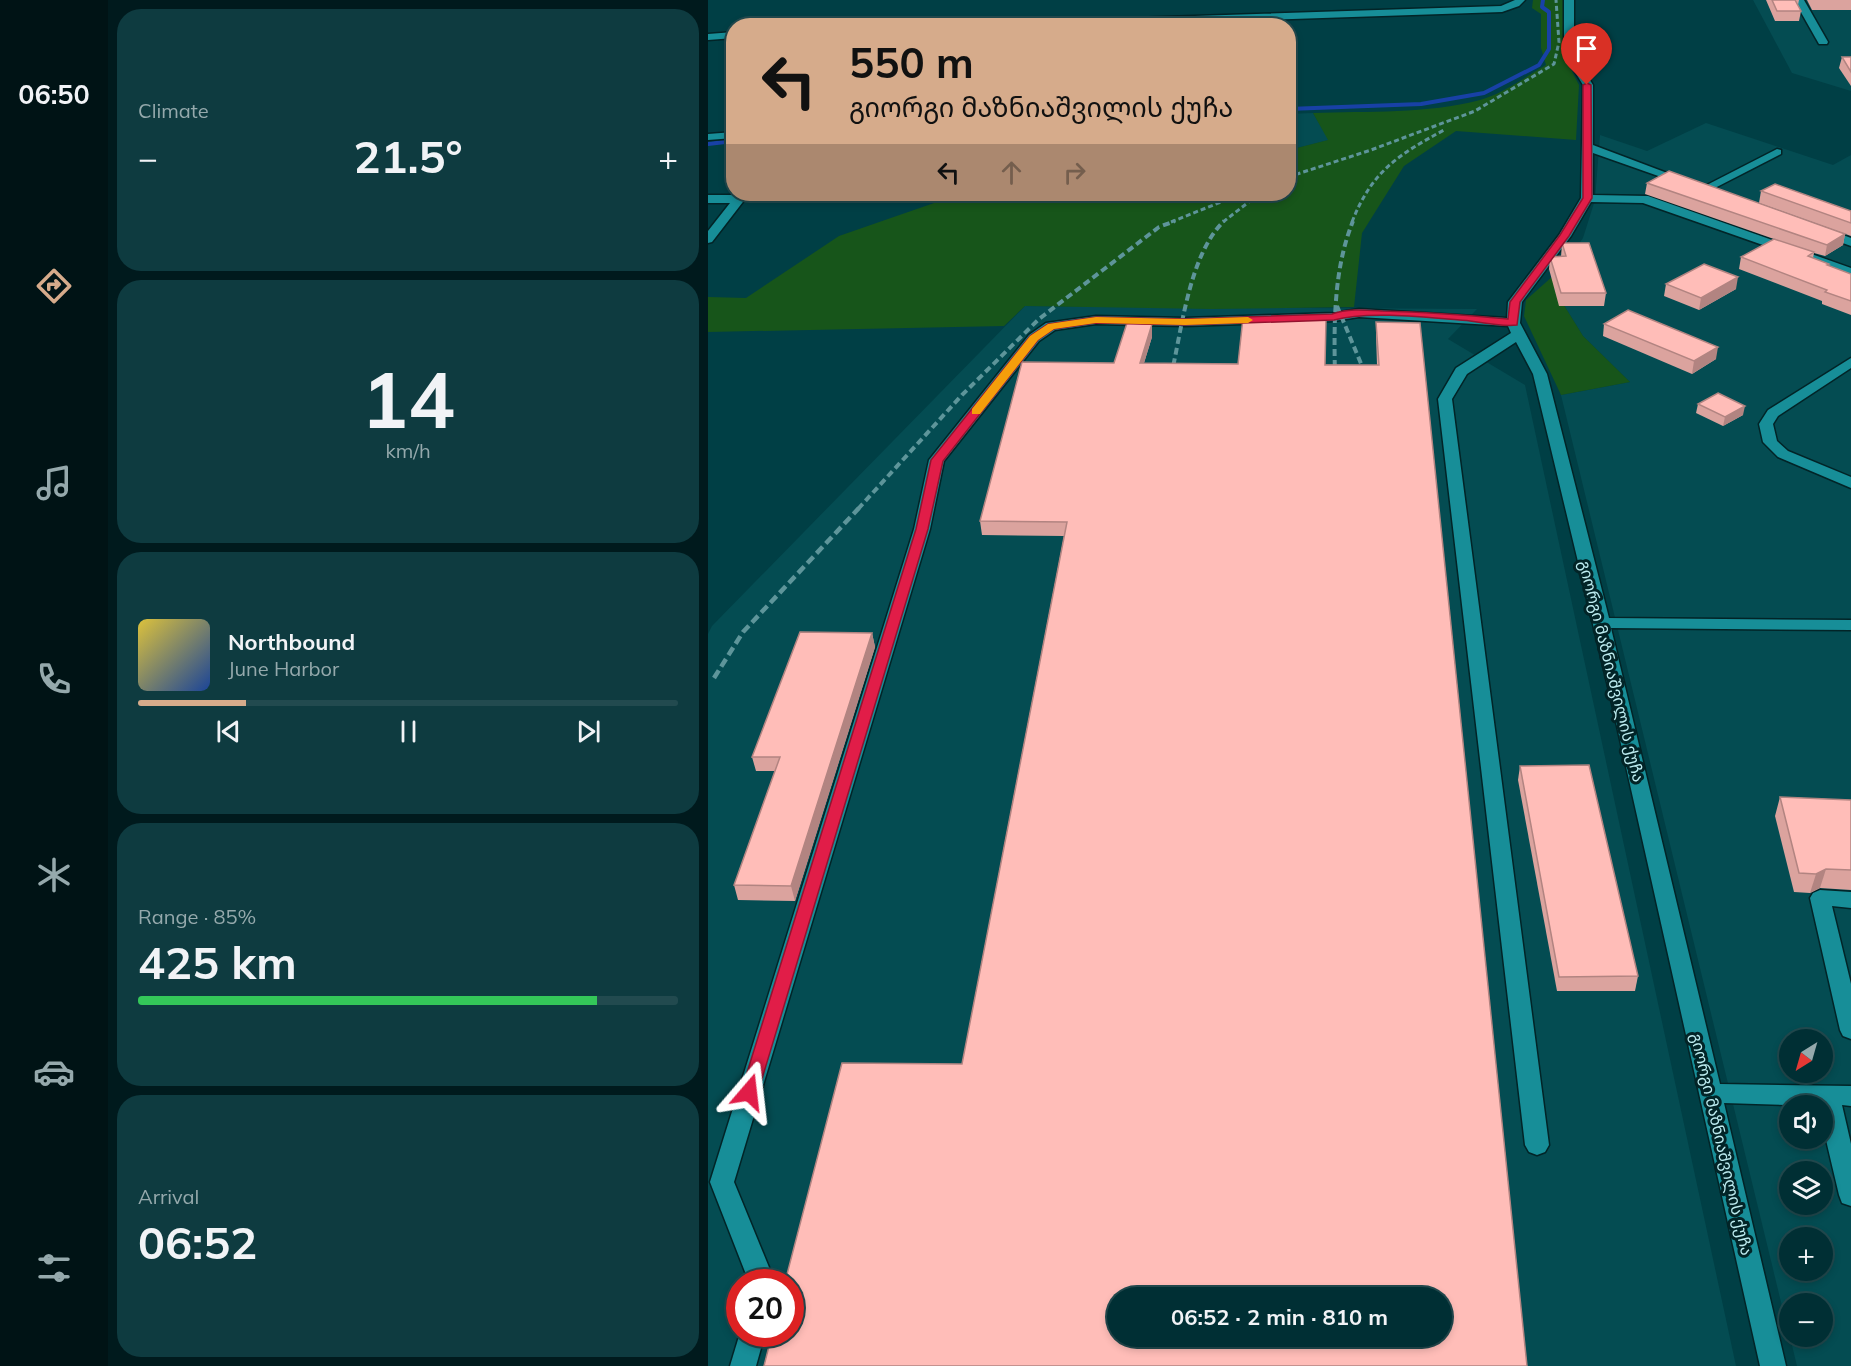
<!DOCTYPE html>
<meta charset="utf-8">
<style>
body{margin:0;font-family:Mulish,"Noto Sans Georgian",sans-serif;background:#0e3b40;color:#f1f3f6;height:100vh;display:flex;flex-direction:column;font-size:22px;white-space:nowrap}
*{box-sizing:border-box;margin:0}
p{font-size:20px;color:#95a9ac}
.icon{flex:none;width:33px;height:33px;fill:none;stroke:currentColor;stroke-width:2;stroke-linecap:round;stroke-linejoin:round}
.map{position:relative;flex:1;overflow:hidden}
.sheet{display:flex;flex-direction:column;gap:9px;padding:9px;background:#001a1d;width:600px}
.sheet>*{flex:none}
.banner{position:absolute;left:18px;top:18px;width:570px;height:183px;border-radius:24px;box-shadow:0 3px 9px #0003,0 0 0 2px #224a4f;background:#d6ab8b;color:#111;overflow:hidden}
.needle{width:39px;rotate:217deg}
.fabs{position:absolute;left:1071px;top:1029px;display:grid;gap:12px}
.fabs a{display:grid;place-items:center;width:54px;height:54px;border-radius:50%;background:#002f34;box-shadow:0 3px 9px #0003,0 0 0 2px #224a4f;font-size:30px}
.speed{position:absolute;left:18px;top:1269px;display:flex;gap:12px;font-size:30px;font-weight:700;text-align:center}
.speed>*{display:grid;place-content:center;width:78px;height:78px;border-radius:50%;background:#002f34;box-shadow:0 3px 9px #0003,0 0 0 2px #224a4f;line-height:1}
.speed .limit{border:9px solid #d22;background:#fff;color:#111}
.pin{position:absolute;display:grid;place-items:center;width:51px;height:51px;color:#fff;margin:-62px -26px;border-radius:50% 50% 50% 0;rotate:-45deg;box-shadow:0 0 6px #0007}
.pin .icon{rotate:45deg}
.me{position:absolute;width:66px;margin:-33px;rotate:17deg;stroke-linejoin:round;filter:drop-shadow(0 0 4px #0008)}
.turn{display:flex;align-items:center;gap:21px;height:126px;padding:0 24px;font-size:27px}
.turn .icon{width:78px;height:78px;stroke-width:2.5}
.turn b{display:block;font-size:42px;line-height:51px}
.lanes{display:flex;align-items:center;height:57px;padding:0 24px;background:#0003;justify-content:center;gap:30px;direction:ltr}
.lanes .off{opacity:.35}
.big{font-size:45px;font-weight:700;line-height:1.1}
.sheet .tile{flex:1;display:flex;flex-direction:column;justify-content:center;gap:9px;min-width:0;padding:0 21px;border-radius:24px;background:#0e3b40}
.sheet .dial{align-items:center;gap:0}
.dial b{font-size:78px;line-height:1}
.song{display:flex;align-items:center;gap:18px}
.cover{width:72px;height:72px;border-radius:9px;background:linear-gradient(135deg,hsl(50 70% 55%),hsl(220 70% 35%))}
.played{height:6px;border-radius:3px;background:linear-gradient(90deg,#d6ab8b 20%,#224a4f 20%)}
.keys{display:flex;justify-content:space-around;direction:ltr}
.heat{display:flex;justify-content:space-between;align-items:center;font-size:33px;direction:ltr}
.charge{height:9px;border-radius:4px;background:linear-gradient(90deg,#34c759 85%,#224a4f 0)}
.trip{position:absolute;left:399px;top:1287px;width:345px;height:60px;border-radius:30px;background:#002f34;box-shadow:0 3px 9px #0003,0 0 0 2px #224a4f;font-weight:700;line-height:60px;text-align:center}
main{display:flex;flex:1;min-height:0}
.menu{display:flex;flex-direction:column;width:108px;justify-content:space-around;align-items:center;background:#001315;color:#95a9ac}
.menu .icon{width:42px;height:42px}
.menu .active{color:#d6ab8b}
.menu b{font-size:27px;color:#f1f3f6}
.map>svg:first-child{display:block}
</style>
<main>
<nav class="menu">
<b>06:50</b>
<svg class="icon active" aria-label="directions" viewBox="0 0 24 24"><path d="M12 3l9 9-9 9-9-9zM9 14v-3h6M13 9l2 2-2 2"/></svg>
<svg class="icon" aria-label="music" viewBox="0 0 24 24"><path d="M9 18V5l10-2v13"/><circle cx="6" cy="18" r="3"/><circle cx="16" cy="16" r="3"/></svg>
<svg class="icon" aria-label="phone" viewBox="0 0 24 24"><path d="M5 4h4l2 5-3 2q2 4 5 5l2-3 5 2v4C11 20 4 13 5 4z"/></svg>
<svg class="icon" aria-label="climate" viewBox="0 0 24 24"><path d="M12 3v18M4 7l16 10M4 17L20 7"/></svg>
<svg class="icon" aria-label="car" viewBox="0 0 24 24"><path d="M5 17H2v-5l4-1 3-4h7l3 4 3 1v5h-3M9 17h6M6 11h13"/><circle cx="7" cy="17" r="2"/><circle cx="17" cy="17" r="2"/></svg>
<svg class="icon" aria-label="filters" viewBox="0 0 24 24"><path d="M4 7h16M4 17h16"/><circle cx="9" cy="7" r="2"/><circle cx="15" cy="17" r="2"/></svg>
</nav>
<section class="sheet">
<div class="tile"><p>Climate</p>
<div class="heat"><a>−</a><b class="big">21.5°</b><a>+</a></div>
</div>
<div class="tile dial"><b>14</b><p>km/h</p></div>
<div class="tile">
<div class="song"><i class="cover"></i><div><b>Northbound</b><p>June Harbor</p></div></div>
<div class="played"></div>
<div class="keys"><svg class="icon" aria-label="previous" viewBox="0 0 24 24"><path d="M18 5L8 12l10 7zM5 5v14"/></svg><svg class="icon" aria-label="pause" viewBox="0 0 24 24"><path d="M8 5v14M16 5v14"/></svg><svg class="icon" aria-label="next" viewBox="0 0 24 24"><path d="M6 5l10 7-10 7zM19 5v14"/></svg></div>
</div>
<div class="tile"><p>Range · 85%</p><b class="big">425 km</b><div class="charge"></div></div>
<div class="tile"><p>Arrival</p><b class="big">06:52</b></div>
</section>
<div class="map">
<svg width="1143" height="1366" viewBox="0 0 1143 1366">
<rect width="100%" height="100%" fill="#003f45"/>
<!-- built -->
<g fill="#044c52" fill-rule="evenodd">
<polygon points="1045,0 1143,0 1143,91 1084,73"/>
<polygon points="605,113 621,140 581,150 580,114"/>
<path d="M 998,123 L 1125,165 L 1143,155 L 1143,1366 L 1089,1366 L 1082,1337 L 1114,1336 L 1114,1304 L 1082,1304 L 1081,1335 L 853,395 L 922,382 L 875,336 L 846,289 L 854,268 L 875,238 L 887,200 L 892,135 L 939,151 ZM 1082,1040 L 1114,1040 L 1114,1072 L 1082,1072 ZM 1082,1106 L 1114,1106 L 1114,1138 L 1082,1138 ZM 1082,1172 L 1114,1172 L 1114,1204 L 1082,1204 ZM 1082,1238 L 1114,1238 L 1114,1270 L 1082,1270 Z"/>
<path d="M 317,306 L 769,309 L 740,339 L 817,385 L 1028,1366 L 0,1366 L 0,634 L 4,626 ZM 32,1282 L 82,1282 L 82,1334 L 32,1334 ZM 410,1298 L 734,1298 L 734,1336 L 410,1336 Z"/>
</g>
<!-- green -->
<g fill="#17551a">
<path d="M 825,0 L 858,0 L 854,52 L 871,85 L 868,140 L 748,131 L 696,166 L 654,233 L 646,307 L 503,309 L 317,306 L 296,326 L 0,332 L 0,297 L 38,298 L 131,236 L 252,194 L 580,194 L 581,150 L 620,140 L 605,113 C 660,111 719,114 772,100 C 796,93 817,77 838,65 L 833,48 L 833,14 L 824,8 Z"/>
<polygon points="854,268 846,289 875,336 922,382 853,395 816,316 818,300"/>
</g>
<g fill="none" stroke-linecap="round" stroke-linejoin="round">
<!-- stream -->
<g stroke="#1841a6" stroke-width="4">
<polyline points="580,109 713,104 776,93 831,65 841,49 841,12 834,7 835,0"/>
<polyline points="0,144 26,141"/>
</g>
<!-- minor casing -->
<g stroke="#022427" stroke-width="3">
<g id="minor">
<polygon points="807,0 817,0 811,6 794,12 376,26 266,26 271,23 793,6"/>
<polygon points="856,0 866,0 866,54 885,85 885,145 983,182 981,184 973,184 885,153 885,195 940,196 1143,268 1143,276 935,203 883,202 863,236 814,302 812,323 839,374 901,618 1143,620 1143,630 903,628 1012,1084 1143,1086 1143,1106 1134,1105 1143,1144 1143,1206 1134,1203 1131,1195 1114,1123 1114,1106 1016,1103 1078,1366 1052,1366 902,695 825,374 808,342 759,374 744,399 841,1145 837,1152 829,1155 821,1152 817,1145 730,399 748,368 803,333 800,326 651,317 626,321 477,326 388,324 347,330 331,341 236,461 222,529 26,1182 67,1282 41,1282 2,1182 206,529 221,460 321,335 338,323 388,316 477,318 625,313 651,309 799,318 800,302 851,235 873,198 875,85 856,54"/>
<polygon points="1086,0 1096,0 1120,42 1119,44 1111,44"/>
<polygon points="26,32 26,38 0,40 0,34"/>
<polygon points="26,132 26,138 0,140 0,134"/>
<polygon points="1069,149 1073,150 1073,154 1001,191 997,193 991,189"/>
<polygon points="29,194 41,194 4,242 0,243 0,231 22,203 0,203 0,195 28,195"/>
<polygon points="1114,227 1143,238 1143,246 1110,234 1110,228"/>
<polygon points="1143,358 1143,368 1070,416 1065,424 1069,441 1080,451 1143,477 1143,488 1070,457 1055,442 1051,424 1060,410"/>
<polygon points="1112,890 1143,892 1143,908 1124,906 1143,984 1143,1039 1135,1036 1132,1030 1102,898 1105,893"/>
<polygon points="32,1333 57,1334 48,1366 22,1366"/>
</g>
</g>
<!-- minor -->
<use href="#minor" fill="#178e98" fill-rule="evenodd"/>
<!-- rail-far2 -->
<g stroke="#5e959a" stroke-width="3" stroke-dasharray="5 3" stroke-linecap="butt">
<polyline points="580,177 663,150 767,111 846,64 851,42 848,0"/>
<polyline points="463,222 533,194"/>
<polyline points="515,222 551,194"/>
<path d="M 644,222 C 664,171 690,155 736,130"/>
</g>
<!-- rail-far1 -->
<g stroke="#5e959a" stroke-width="4" stroke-dasharray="7 4" stroke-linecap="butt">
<polyline points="629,306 659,378"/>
<path d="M 463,376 C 474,329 481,255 516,221"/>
<path d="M 627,378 C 626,325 625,271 645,221"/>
<polyline points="150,509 254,395 331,319 451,227 467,221"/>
</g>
<!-- rail -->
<polyline stroke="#5e959a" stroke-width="4.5" stroke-dasharray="9 4.5" stroke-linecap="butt" points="6,678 35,632 151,508"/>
</g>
<!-- wall -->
<g fill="#dba39e">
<polygon points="1058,0 1091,0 1090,5 1093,11 1091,21 1067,21"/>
<polygon points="1099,0 1143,0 1143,10 1104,10"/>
<polygon points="1134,57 1143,57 1143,86 1131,68"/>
<polygon points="939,183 1137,234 1135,245 1117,256 1106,253 1105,258 1121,266 1143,274 1143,315 1114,304 1114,301 1031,269 1033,257 1066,239 937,194"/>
<polygon points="1053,191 1143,211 1143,236 1051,203"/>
<polygon points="854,243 898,293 896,306 851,306 841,269 842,257 853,257"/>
<polygon points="958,284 1028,289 991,310 956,296"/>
<polygon points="668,322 712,323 254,1064 356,536 274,535 272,521 406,363 444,324 444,337 436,363 669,365 668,335"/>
<polygon points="896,324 1008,359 984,374 895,336"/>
<polygon points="990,404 1035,415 1015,426 988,413"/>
<polygon points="164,633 167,647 87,901 30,900 26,885 67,771 48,771 44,757"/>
<polygon points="812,766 930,976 927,991 849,991 810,780"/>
<polygon points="1072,797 1143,800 1143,890 1112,888 1102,893 1086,892 1067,816"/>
</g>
<!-- shaded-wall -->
<g fill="#b28481">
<polygon points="1137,234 1135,245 1117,256 1119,245"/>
<polygon points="1030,277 1028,289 991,310 993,298"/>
<polygon points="444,324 444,337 432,376 432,363"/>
<polygon points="1010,347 1008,359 984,374 986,361"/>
<polygon points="1037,406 1035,415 1015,426 1017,417"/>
<polygon points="164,633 167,647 87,901 83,886"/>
<polygon points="1118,869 1112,888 1102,893 1108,874"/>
</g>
<!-- building -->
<g fill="#ffbdb8" stroke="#b28481" stroke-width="1.5" fill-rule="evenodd">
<polygon points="1064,0 1087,0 1093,11 1069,11"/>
<polygon points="1134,57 1143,57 1143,72"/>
<polygon points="961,171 1137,234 1119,245 939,183"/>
<polygon points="1067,184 1143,211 1143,223 1053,191"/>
<polygon points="1066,239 1106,252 1100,256 1121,264 1119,265 1143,274 1143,301 1117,292 1119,290 1033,257"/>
<polygon points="854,243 881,243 898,293 853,293 842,257 858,256"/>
<polygon points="996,264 1030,277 993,298 958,284"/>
<polygon points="920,310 1010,347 986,361 896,324"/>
<path d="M 535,318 L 618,320 L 617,365 L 671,365 L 668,322 L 712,323 L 819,1366 L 56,1366 L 64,1334 L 82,1334 L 82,1282 L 77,1282 L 134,1063 L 254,1064 L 359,522 L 272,521 L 314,362 L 406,363 L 419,323 L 444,324 L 432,363 L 530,364 ZM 410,1298 L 734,1298 L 734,1336 L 410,1336 Z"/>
<polygon points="1010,393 1037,406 1017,417 990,404"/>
<polygon points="92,632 164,633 83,886 26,885 72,757 44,757"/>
<polygon points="881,765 930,976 851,977 812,766"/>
<polygon points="1072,797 1143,800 1143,870 1118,869 1108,874 1091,873"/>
</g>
<!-- route -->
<path fill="#e11d48" stroke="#92132f" stroke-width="1.5" d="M 879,83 L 883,85 L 884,198 L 861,236 L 812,302 L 809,325 C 794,327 776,323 762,321 C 724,318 662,310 626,320 L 477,325 L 388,323 L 346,329 L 330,340 L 235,461 L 220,529 L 50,1092 L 48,1097 L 41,1100 L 35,1097 L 33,1092 L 208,529 L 223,460 L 322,336 L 340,324 L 388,317 L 477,319 L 624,314 C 639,308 659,310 675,311 C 717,312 758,315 800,319 L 802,302 L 852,235 L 875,198 L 875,85 Z"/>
<!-- slow -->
<polygon fill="#f59e0b" points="388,317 477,319 540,317 545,320 540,323 477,325 388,323 346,329 330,340 272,414 264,414 264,409 322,336 340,324"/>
<g text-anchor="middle" stroke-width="6" stroke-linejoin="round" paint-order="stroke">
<!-- street labels -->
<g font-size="16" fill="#bdecf0" stroke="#022427">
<text transform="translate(904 671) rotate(76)" y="6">გიორგი მაზნიაშვილის ქუჩა</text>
<text transform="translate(1014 1144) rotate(77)" y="6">გიორგი მაზნიაშვილის ქუჩა</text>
</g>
</g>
</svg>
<div class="fabs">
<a><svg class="needle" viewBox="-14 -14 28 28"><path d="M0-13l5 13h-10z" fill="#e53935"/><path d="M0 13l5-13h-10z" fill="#95a9ac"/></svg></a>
<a><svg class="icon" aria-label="sound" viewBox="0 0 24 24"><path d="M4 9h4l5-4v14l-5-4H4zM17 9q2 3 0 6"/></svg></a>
<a><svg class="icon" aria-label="layers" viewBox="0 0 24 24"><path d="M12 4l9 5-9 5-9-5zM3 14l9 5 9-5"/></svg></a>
<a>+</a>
<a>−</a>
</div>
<div class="speed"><div class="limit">20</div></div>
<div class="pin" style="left:879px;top:85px;background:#d93025"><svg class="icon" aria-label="arrive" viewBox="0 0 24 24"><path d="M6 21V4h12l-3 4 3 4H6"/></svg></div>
<svg class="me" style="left:41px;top:1092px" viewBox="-20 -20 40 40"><path d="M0-17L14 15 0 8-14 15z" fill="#e11d48" stroke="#fff" stroke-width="4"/></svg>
<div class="trip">06:52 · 2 min · 810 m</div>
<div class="banner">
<div class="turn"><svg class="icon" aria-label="left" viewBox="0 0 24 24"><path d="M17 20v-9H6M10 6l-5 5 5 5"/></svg><div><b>550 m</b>გიორგი მაზნიაშვილის ქუჩა</div></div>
<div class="lanes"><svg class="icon" aria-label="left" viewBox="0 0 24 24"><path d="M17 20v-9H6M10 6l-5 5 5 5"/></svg><svg class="icon off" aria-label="ahead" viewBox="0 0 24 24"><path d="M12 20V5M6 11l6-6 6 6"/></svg><svg class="icon off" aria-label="right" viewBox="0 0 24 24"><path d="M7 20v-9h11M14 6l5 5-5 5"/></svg></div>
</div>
</div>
</main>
